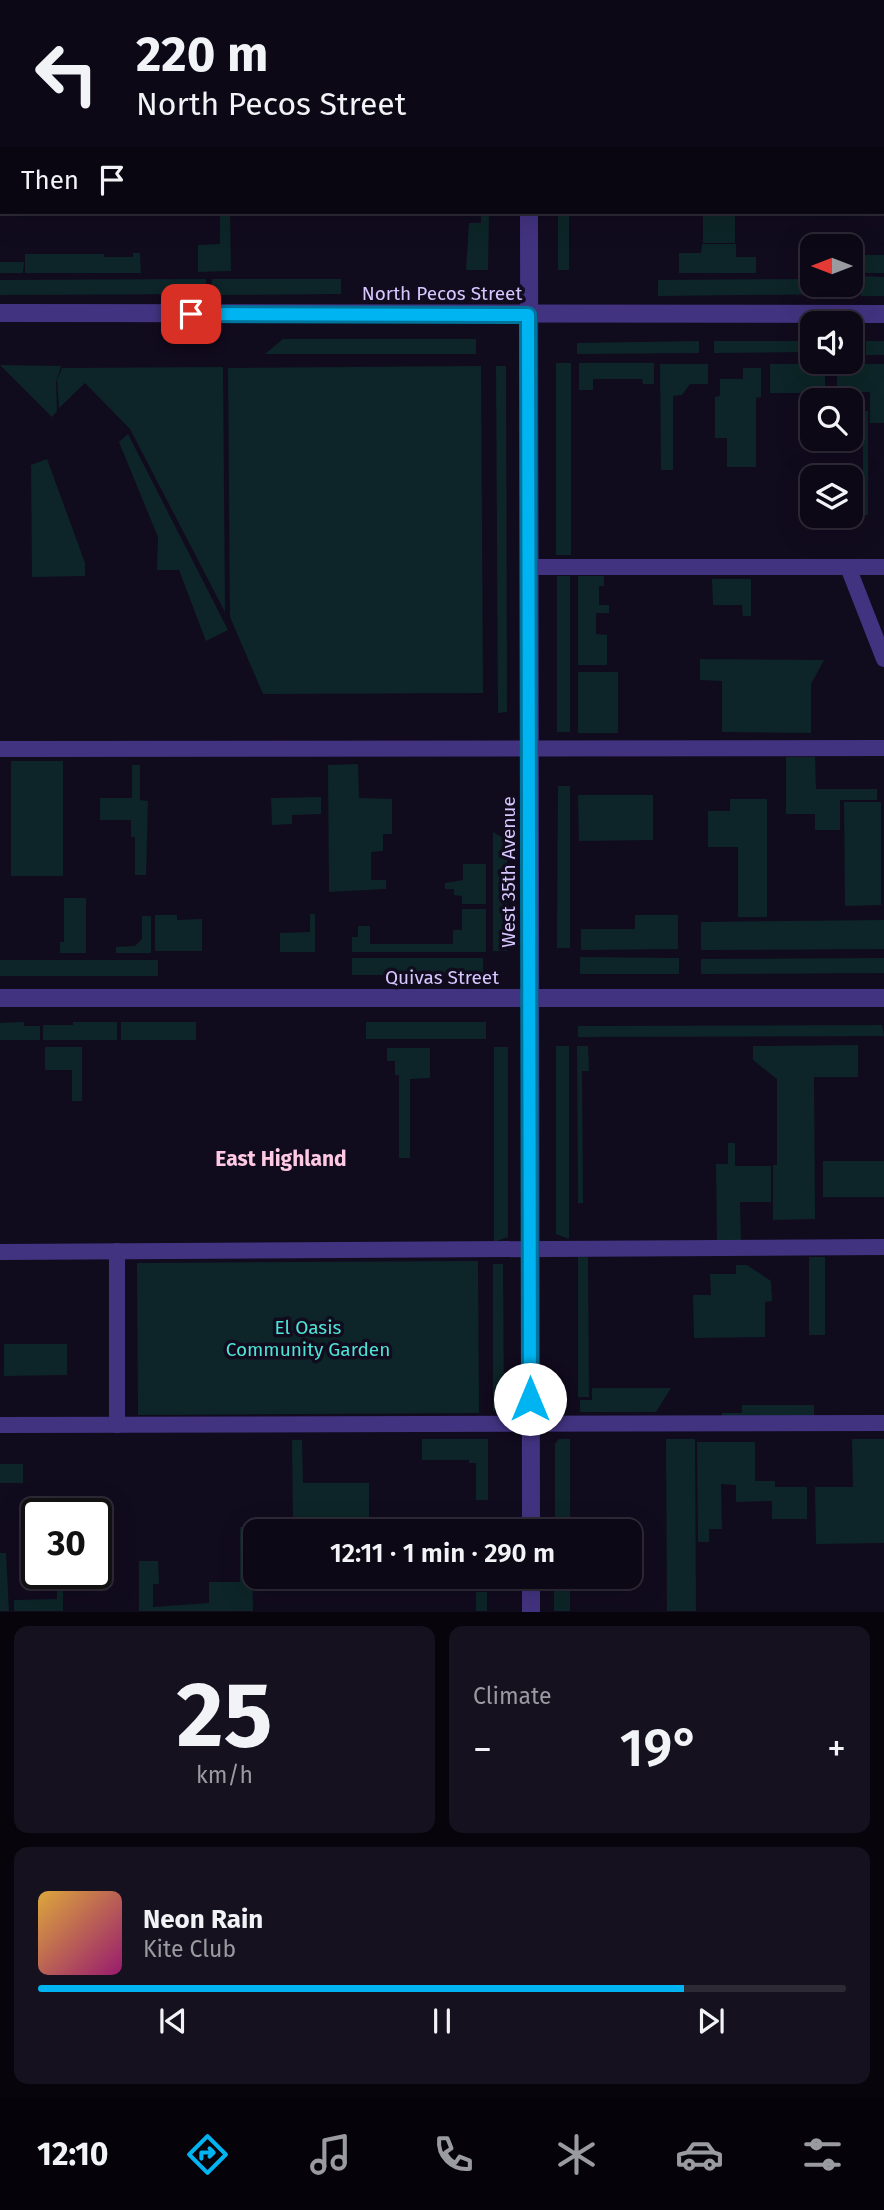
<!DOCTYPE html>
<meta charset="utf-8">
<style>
body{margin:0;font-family:"Fira Sans",sans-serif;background:#16111f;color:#f1f3f6;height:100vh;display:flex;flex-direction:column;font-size:26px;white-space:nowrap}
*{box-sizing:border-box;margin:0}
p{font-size:23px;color:#9a9aa1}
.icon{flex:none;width:38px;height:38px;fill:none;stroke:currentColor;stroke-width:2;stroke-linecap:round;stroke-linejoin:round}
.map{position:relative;height:1612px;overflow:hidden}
.sheet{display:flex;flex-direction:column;gap:14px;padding:14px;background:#07040c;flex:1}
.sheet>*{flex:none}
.guide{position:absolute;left:0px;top:0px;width:886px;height:214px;box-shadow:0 7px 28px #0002,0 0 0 2px #2d2935;background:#0d0816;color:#f1f3f6;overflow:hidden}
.needle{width:46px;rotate:270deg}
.controls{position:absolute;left:800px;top:234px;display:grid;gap:14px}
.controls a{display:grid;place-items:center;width:63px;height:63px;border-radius:14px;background:#0d0816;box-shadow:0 7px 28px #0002,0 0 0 2px #2d2935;font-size:35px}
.speed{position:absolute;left:21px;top:1498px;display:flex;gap:14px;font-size:35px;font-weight:700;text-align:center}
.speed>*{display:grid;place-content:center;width:91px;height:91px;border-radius:50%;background:#0d0816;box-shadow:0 7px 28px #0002,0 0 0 2px #2d2935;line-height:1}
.speed .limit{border:4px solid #111;border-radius:10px;background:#fff;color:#111}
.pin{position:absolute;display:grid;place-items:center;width:60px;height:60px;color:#fff;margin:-30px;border-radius:14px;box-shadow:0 4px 10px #0006}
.me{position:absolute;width:77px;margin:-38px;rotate:0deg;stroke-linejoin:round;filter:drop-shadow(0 0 5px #0008)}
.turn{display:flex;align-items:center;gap:24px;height:147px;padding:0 21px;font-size:32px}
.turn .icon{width:91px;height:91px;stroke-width:2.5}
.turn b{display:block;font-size:49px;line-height:60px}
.then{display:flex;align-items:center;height:66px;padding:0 21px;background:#0003;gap:14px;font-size:26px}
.big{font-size:52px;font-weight:600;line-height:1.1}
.sheet .widget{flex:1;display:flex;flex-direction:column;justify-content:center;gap:10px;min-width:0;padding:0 24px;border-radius:14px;background:#16111f}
.sheet .dial{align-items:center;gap:0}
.dial b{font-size:91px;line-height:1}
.song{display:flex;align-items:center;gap:21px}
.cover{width:84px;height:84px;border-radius:10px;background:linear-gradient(135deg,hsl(40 70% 55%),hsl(320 70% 35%))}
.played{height:7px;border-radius:4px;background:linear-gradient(90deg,#00b4f2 80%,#2d2935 80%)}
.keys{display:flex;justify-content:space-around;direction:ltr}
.heat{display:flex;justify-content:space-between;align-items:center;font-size:38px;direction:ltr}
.sheet .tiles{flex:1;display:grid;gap:14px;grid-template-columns:1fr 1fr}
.widget:last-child{grid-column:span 2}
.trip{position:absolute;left:243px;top:1519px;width:399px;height:70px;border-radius:14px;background:#0d0816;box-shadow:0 7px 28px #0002,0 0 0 2px #2d2935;font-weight:600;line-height:70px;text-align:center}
.tabs{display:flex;height:112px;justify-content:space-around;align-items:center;background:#050309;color:#9a9aa1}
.tabs .icon{width:49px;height:49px}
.tabs .selected{color:#00b4f2}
.tabs b{font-size:32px;color:#f1f3f6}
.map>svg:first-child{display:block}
</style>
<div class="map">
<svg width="884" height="1612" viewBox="0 0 884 1612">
<rect width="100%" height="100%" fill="#110b1e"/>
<!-- green -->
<g fill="#0d2528">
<polygon points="0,0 97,0 97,2 2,2 0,53"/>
<polygon points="220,212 230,212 231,271 198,272 198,245 220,244"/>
<polygon points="481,212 489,212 488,270 466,270 469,223 481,223"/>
<rect x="558" y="212" width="11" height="58"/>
<rect x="703" y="212" width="32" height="31"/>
<polygon points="702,244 736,244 736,257 756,257 756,273 679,273 679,253 701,253"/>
<polygon points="133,253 140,253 141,273 25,273 25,254 104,254 104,257 133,257"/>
<rect x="851" y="255" width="33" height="18"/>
<polygon points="0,262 24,262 23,273 0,273"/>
<polygon points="861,276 884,277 884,296 861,296"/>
<polygon points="206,279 206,294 0,295 0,280"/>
<polygon points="212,279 341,279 341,294 212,295"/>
<polygon points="812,279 812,285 845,285 845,294 658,296 658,280"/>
<polygon points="283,339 476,339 476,354 265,354"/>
<polygon points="699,341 699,353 577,354 577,343"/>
<polygon points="714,341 812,341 812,352 714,353"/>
<rect x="866" y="341" width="18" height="14"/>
<rect x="556" y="363" width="15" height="192"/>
<polygon points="579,363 654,363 654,384 643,384 642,379 593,379 593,390 579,390"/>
<polygon points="660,364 708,364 708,384 690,384 682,395 673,396 673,470 661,470"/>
<rect x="770" y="364" width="55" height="29"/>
<polygon points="837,364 884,364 884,423 870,423 870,392 837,392"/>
<polygon points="0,365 61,366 56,382 57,411 52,417"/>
<polygon points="481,366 483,693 263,694 230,617 228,368"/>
<polygon points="496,366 506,366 507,712 498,713"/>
<polygon points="223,367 225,612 130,429 85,383 59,408 57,380 62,368"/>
<polygon points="743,368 761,368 761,397 756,398 756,467 727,467 727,438 715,438 715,397 720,396 720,379 743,379"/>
<polygon points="863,411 868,411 868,515 851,515 851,486 863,486"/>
<polygon points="128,434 228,630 206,641 179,570 157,570 158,537 119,442"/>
<polygon points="47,459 85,563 85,576 32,577 31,465"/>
<rect x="800" y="483" width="12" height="32"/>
<rect x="557" y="576" width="13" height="156"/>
<polygon points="578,576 604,576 604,586 599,586 599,605 609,605 609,613 596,613 596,634 607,635 607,665 578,665"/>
<polygon points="712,579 751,579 751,616 743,616 742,605 713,605"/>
<polygon points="700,659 824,660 811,684 811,733 722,732 722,681 700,680"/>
<rect x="578" y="672" width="40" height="61"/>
<polygon points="786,757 815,757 816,789 877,789 877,800 840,800 840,830 815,830 815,814 786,814"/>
<rect x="11" y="761" width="52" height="115"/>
<polygon points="358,764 359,798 392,799 392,834 383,834 383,851 371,852 371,880 386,880 386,889 329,892 328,765"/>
<polygon points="132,765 140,765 140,800 148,801 146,875 135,875 135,837 131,837 131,820 100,820 100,798 132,798"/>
<polygon points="558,786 570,786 570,948 557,948"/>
<polygon points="578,795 653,795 653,840 579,841"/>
<polygon points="321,797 321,814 292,815 292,824 272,825 271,798"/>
<polygon points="730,799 767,799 767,917 738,917 738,847 708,847 708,811 730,811"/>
<polygon points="844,802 881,802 881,905 845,906"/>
<polygon points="493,832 507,840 507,951 493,951"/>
<polygon points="463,864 486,864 486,904 462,904 462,896 454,895 454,889 445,889 445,883 463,880"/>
<polygon points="64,898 86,898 86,953 60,953 60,942 64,942"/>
<polygon points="462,909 486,909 486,952 352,952 352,937 358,937 358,926 370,926 370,944 453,944 453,930 462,930"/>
<polygon points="310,914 315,914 315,952 280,952 280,933 310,932"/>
<polygon points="155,915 177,915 177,920 202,919 202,951 155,951"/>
<polygon points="635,915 678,915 678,949 581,950 581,929 635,929"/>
<polygon points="142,916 151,916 151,953 116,953 116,947 135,946 142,939"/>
<polygon points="884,920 884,949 701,950 701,922"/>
<polygon points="580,957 679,958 679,974 580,974"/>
<rect x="352" y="958" width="131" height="17"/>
<polygon points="884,958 884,973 701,974 701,959"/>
<rect x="0" y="960" width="158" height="16"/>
<polygon points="24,1022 24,1026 40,1026 40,1040 0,1040 0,1023"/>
<polygon points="73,1022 117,1022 117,1040 43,1040 43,1025 73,1025"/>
<rect x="121" y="1022" width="75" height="18"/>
<rect x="366" y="1022" width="120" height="17"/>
<polygon points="882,1025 884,1036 578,1037 578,1026"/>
<polygon points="858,1045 858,1077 814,1077 815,1219 773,1220 773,1165 777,1165 777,1079 753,1060 753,1046"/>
<polygon points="556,1046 569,1046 569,1239 556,1234"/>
<polygon points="577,1046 588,1046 589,1071 582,1071 583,1203 578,1203"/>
<polygon points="45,1047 82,1047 82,1101 72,1101 72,1070 45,1070"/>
<polygon points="494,1047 508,1047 508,1237 494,1242"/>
<polygon points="387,1048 430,1048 430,1078 410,1079 410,1158 399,1158 399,1075 395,1075 395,1061 387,1061"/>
<polygon points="728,1143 735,1143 735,1166 771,1166 771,1202 740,1202 741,1240 717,1241 716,1164 728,1164"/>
<polygon points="884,1161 884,1197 823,1197 823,1161"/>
<polygon points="578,1257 588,1257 589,1397 578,1397"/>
<rect x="809" y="1257" width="16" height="78"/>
<polygon points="478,1261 479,1413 138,1415 137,1263"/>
<polygon points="493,1264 503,1264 504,1411 493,1411"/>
<polygon points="736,1265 747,1265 771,1281 772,1301 765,1302 765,1337 694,1338 693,1295 711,1295 710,1274 736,1274"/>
<polygon points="4,1344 67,1344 67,1375 4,1376"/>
<polygon points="592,1388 671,1388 656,1412 580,1412 580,1400 592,1400"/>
<polygon points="742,1405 814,1405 814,1421 722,1421 722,1413 742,1413"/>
<polygon points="422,1439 488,1439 488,1500 476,1500 476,1463 469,1463 469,1460 422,1460"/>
<polygon points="559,1439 570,1439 570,1531 555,1531 555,1444"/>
<polygon points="666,1439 695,1439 696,1611 667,1611"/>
<polygon points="852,1439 884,1439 884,1543 816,1544 815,1487 853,1487"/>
<polygon points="292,1440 302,1440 303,1483 369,1483 369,1519 293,1520"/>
<polygon points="697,1442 755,1442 755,1481 775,1481 775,1487 807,1487 807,1519 772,1519 772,1501 736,1502 736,1485 721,1484 722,1529 709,1529 709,1542 698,1542"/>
<rect x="0" y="1464" width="23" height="19"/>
<polygon points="240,1527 252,1527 253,1611 139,1611 139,1561 158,1561 159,1584 153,1584 153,1607 209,1603 209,1582 240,1582"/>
<polygon points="0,1553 6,1553 9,1611 0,1611"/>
<polygon points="57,1573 63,1573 63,1611 14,1611 14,1600 57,1599"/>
<rect x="554" y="1577" width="16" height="34"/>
<rect x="476" y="1592" width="11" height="19"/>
</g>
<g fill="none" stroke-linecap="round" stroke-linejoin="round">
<!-- service -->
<g stroke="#423380" stroke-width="16">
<polyline points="0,67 2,67"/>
<polyline points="529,567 884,567"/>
<polyline points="848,567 884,659"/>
<polyline points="0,749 884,748"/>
<polyline points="117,1251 117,1425"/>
<polyline points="0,1252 884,1247"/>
<polyline points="0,1425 884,1423"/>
</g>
<!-- minor -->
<g stroke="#423380" stroke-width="18">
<polyline points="529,0 529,2"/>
<polyline points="529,212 531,1531"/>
<polyline points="0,998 884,998"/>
<polyline points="531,1577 531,1612"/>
</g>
<!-- tertiary -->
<polyline stroke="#423380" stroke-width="18" points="0,313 884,314"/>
</g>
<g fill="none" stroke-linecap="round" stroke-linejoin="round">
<!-- route casing -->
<g stroke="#00759d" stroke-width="18">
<polyline id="route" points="191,314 528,315 530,1399"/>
</g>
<!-- route -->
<use href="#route" stroke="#00b4f2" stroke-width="12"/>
</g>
<g text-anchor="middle" stroke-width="7" stroke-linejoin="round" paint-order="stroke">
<!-- street labels -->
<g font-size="19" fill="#d7c7ff" stroke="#110b1e">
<text x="442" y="300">North Pecos Street</text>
<text transform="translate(508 872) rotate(-90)" y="7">West 35th Avenue</text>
<text x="442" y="984">Quivas Street</text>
</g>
<!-- park labels -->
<g font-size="19" fill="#4ee4d7" stroke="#110b1e">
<text x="308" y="1334">El Oasis<tspan x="308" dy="22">Community Garden</tspan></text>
</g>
<!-- neighbourhood labels -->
<g font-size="21" font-weight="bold" fill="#ffc9e3" stroke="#110b1e">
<text x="281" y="1166">East Highland</text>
</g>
</g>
</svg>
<div class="controls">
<a><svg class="needle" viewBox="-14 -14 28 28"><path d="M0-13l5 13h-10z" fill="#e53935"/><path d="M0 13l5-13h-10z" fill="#9a9aa1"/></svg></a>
<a><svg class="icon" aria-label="sound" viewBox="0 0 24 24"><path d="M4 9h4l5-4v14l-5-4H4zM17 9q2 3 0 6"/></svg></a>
<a><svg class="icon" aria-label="search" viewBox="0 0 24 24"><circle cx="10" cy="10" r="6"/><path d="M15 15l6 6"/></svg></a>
<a><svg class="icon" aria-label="layers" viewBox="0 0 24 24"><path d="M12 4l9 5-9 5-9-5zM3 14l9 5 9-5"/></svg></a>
</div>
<div class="speed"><div class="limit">30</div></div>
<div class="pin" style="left:191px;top:314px;background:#d93025"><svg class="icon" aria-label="arrive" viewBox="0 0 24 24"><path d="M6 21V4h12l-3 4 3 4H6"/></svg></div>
<svg class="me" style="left:530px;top:1399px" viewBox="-20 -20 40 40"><circle r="19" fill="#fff"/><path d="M0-13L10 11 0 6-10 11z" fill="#00b4f2"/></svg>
<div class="trip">12:11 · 1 min · 290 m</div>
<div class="guide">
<div class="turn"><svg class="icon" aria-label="left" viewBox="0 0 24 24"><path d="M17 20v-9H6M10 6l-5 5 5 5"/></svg><div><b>220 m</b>North Pecos Street</div></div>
<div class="then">Then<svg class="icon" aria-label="arrive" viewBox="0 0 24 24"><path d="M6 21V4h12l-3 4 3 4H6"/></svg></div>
</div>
</div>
<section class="sheet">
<div class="tiles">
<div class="widget dial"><b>25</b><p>km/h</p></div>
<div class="widget"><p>Climate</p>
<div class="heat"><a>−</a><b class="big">19°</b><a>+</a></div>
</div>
<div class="widget">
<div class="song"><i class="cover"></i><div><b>Neon Rain</b><p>Kite Club</p></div></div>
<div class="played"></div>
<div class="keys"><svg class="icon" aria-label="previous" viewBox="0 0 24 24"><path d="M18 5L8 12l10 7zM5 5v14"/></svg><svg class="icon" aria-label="pause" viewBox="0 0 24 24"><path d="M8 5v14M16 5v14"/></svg><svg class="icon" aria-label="next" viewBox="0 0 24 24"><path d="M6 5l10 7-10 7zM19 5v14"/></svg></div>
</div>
</div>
</section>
<nav class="tabs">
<b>12:10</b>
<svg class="icon selected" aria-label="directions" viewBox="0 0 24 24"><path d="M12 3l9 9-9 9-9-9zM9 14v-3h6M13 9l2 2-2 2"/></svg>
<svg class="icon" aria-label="music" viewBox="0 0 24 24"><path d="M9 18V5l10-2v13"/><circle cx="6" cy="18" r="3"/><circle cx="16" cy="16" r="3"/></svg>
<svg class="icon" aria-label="phone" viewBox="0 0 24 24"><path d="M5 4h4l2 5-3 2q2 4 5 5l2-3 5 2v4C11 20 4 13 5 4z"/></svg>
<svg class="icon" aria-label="climate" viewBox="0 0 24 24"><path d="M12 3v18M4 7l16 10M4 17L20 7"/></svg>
<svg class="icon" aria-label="car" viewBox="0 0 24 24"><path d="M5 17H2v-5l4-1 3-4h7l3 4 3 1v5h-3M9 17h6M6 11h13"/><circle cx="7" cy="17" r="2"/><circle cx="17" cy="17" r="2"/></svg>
<svg class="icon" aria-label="filters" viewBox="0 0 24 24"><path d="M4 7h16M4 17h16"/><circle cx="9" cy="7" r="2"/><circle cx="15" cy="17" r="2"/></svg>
</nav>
